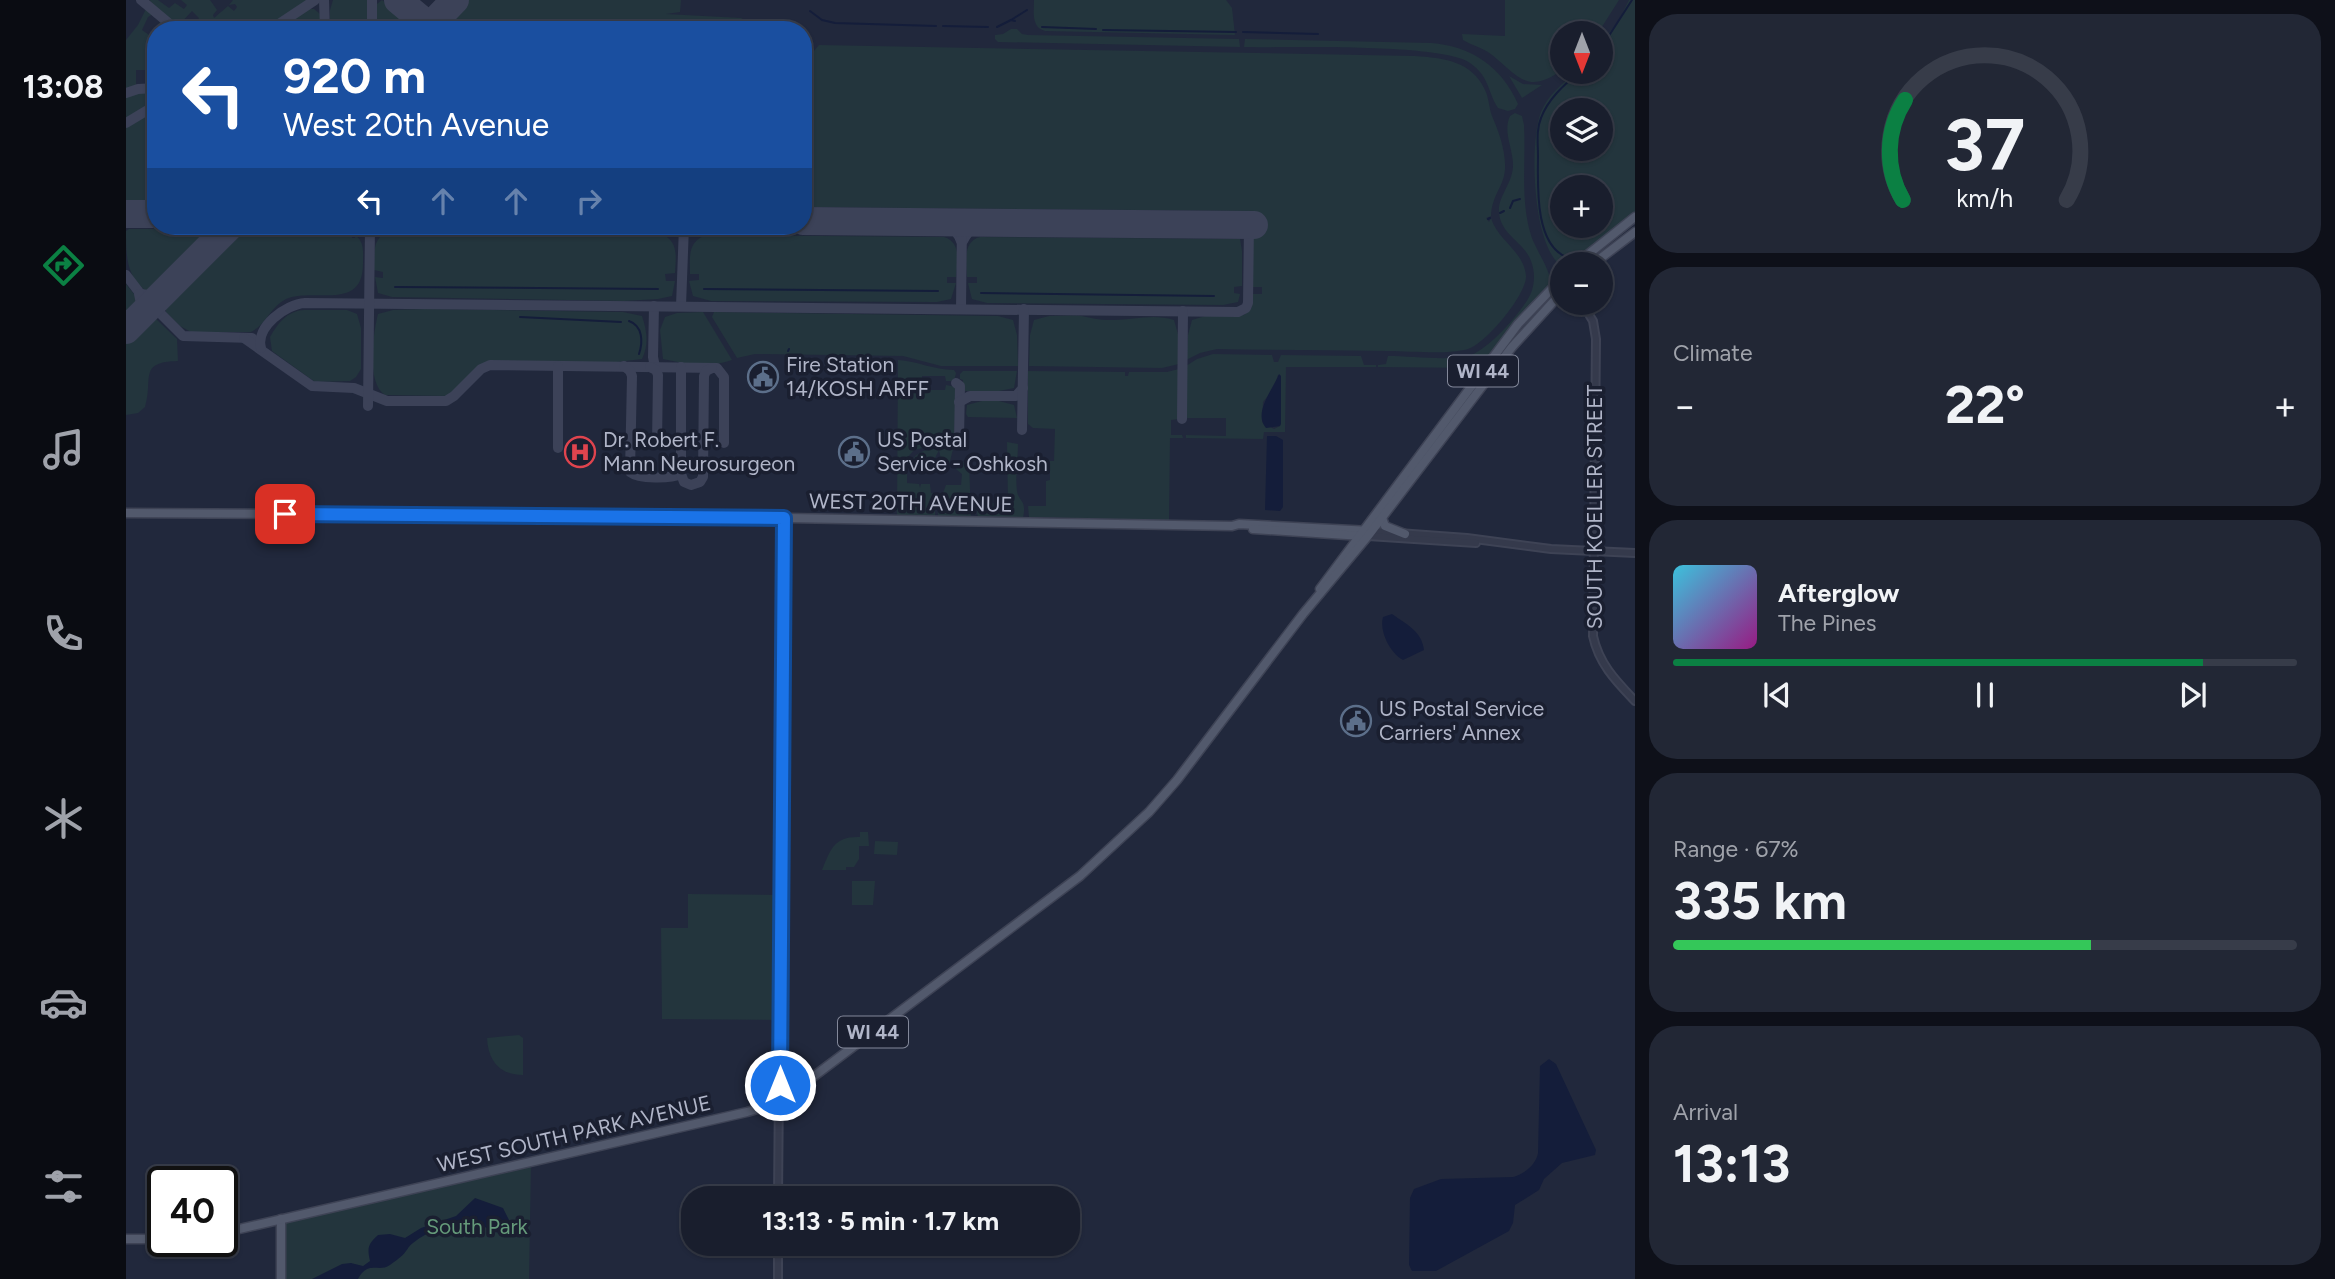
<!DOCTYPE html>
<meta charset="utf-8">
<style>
body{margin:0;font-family:Figtree,sans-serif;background:#222735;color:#f1f3f6;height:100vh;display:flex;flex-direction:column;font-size:26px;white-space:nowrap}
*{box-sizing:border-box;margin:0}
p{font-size:23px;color:#9fa2aa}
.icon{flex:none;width:38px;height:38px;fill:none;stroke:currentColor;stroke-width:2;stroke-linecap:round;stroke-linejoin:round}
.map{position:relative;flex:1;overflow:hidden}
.side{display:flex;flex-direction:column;gap:14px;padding:14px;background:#0e1019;width:700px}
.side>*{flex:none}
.hud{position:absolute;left:21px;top:21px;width:665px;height:214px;border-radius:28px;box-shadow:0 2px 5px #0004,0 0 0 2px #373c49;background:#1a4fa0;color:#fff;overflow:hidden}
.needle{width:46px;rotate:180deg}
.fabs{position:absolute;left:1424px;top:21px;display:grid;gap:14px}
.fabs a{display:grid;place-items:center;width:63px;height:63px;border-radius:50%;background:#191e2d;box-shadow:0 2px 5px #0004,0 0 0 2px #373c49;font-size:35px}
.speed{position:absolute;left:21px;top:1166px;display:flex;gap:14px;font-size:35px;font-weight:700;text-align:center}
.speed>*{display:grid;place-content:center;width:91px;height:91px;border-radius:50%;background:#191e2d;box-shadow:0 2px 5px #0004,0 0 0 2px #373c49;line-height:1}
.speed .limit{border:4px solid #111;border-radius:10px;background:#fff;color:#111}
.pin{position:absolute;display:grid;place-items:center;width:60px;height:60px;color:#fff;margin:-30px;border-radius:14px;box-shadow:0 4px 10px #0006}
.me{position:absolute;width:77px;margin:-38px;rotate:0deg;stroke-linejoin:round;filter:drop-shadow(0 0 5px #0008)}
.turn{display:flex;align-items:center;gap:24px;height:147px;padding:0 21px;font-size:32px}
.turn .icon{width:91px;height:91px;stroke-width:2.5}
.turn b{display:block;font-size:49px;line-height:60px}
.lanes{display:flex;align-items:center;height:66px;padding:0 21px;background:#0003;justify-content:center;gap:35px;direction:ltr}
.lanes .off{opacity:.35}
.big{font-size:52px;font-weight:700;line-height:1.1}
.side .card{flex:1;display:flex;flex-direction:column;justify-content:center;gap:10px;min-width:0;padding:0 24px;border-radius:28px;background:#222735}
.side .dial{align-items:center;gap:0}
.dial svg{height:182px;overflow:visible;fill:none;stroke:#373c49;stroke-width:7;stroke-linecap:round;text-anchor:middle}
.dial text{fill:#f1f3f6;stroke:none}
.song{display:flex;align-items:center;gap:21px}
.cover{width:84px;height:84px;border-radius:10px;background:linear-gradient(135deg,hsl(190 70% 55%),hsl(310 70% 35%))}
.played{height:7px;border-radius:4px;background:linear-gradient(90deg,#0b8043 85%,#373c49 85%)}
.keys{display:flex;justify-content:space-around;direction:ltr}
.heat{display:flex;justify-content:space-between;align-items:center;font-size:38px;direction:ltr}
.charge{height:10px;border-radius:5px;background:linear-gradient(90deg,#34c759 67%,#373c49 0)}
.trip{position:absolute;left:555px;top:1186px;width:399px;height:70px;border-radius:28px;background:#191e2d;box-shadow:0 2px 5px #0004,0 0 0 2px #373c49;font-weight:700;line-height:70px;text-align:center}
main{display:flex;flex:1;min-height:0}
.tabs{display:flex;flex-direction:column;width:126px;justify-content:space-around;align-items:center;background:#0a0c12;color:#9fa2aa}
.tabs .icon{width:49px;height:49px}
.tabs .on{color:#0b8043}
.tabs b{font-size:32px;color:#f1f3f6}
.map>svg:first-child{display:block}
</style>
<main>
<nav class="tabs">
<b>13:08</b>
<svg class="icon on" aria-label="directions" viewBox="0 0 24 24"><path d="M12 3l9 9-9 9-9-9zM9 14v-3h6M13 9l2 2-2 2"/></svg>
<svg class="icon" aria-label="music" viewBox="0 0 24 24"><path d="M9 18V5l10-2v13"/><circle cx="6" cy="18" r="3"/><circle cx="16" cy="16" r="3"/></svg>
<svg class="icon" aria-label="phone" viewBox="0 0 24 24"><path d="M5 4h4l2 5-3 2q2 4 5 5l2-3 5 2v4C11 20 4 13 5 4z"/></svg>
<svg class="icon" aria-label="climate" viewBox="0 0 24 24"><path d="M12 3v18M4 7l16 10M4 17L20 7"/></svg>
<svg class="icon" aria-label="car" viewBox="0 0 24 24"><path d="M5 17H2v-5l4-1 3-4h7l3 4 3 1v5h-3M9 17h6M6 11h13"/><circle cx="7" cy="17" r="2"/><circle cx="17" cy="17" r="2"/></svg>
<svg class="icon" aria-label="filters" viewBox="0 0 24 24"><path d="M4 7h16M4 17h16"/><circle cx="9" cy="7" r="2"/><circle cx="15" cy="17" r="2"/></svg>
</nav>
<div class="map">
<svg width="1509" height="1279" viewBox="0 0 1509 1279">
<rect width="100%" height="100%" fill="#21283c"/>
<!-- green -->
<g fill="#23353d" fill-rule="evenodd">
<polygon points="24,0 32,0 43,8 49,3 58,9 61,5 55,0 84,0 91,10 87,15 88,18 102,6 108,11 111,7 109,4 103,5 107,0 184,0 138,30 64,30 73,18 66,11 52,26 25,4"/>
<polygon points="207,0 241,0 241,30 204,30 204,10"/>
<polygon points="256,0 282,21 285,30 251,30 251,4"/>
<polygon points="343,0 555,0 554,12 540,14 615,18 639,30 325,30 323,21"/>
<path d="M 908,0 L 1100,0 L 1106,8 L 1109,35 L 919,31 C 905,27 908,12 908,0 Z"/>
<path d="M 1379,0 L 1493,0 L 1472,33 L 1437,33 L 1437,69 C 1399,98 1390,72 1362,52 C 1354,47 1345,45 1337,40 L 1336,34 L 1379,36 Z"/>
<path d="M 1503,0 L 1509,0 L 1509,214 L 1445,264 L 1437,264 L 1437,267 C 1406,249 1403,142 1415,112 C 1422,95 1436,84 1450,72 L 1475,72 L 1475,44 L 1494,18 ZM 1437,110 L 1475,110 L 1475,149 L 1437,149 ZM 1437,187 L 1475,187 L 1475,226 L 1437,226 Z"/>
<polygon points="20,9 27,14 22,17 16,30 23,35 35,21 46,30 30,30 30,70 10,70 10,85 0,90 0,40 12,25"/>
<polygon points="182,9 188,9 194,14 195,30 150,30"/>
<polygon points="885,29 891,29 896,34 902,35 1113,39 1114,47 872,42 869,39 869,35 877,34"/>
<path d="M 1119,39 L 1305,43 C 1345,46 1376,67 1392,104 L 1389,109 L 1382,111 L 1372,108 C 1361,91 1364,77 1344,63 C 1315,43 1161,48 1118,47 Z"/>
<path d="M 693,45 L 1289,56 C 1318,58 1346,61 1359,90 C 1363,98 1363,108 1366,116 C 1373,132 1380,152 1379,169 C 1378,187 1366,194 1365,216 L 1360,218 L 1363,222 L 1365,218 C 1372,241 1398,251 1400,276 C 1401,294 1360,344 1342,349 C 1320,355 1286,351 1262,351 C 1205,350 1148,350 1091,349 L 1074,353 L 1060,360 L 1062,335 L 1066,320 L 1079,316 L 1118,315 L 1125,308 L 1127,294 L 1136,294 L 1136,287 L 1127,287 L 1127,211 L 677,207 L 677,72 L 679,70 L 677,64 Z"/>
<polygon points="1383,76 1397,84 1416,85 1396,98"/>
<polygon points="11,92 30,92 30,100 0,120 0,96"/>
<polygon points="30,109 30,201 0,200 0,128"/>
<path d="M 1389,113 L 1396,116 L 1398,125 C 1400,161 1394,199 1405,235 C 1409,249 1427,273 1424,285 L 1391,321 L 1355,368 L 1252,367 L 1252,365 L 1260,364 L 1262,356 C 1284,356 1322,361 1342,356 C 1361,352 1398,310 1405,293 C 1409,282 1409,272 1405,261 C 1398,242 1375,235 1373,213 C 1371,196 1388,183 1387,163 C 1386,147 1377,131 1384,116 Z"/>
<path d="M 3,229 L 79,229 L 83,234 L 27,290 L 20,291 C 0,276 0,255 0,231 Z"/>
<path d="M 115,230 L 226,233 L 226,238 L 229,238 L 229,235 C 239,242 237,253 237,264 C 237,312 187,287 160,299 C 144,307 140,325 125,332 L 65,332 L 54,326 L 40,312 L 40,303 Z"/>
<path d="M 264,231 L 534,233 C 553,241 550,256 549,273 L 539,274 L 540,281 L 549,281 L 546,296 L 532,299 L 498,301 L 266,297 L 252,293 L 249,277 L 257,278 L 257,272 L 248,270 C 248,253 246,237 264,231 Z"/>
<path d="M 580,235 L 818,237 C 835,242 832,261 830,277 L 821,277 L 821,283 L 830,283 L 825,299 L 811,302 L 585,301 L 567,296 L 563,281 L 573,280 L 573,274 L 564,274 C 564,257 561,242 580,235 Z"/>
<path d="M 854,237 L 1114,239 L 1116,251 L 1116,286 L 1108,287 L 1108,293 L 1114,294 L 1112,302 L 1097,305 L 861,303 L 846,299 L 842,283 L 851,283 L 851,277 L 841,277 C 840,261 837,241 854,237 Z"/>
<polygon points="0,284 12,299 11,307 0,318"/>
<path d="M 299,309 L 497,312 L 516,316 C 521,331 523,345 516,359 L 483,363 L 363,362 L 354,366 L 323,396 L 259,395 C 240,383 247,334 252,314 L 267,310 Z"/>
<path d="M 178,310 L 221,310 L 231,314 L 235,328 L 235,369 L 230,377 L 224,381 L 189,382 L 146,351 L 144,337 C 152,323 161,311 178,310 Z"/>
<path d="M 577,312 L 606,360 C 585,368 558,364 537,359 L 534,330 L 539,317 L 551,313 Z"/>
<polygon points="588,312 872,316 887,320 891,335 892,366 815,366 777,356 629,354 611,358 586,317"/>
<path d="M 923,316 C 934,316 945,315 956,316 C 965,318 973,320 983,320 C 1006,321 1025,313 1048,320 L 1052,334 L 1053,364 L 1036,368 L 903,366 L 904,335 L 908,320 Z"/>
<path d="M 30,319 L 51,339 L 52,361 C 11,362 28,379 19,407 L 12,413 L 0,415 L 0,344 L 24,320 Z"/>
<path d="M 1087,354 L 1146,355 L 1148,362 L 1152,362 L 1155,355 L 1235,356 L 1238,365 L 1250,365 L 1250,367 L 1160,367 L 1159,432 L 1138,432 L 1137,439 L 1060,438 L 1060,435 L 1100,436 L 1100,418 L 1059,418 L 1060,366 L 1071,359 ZM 1152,375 L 1155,376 L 1154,426 L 1148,429 L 1136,422 L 1137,402 L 1148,388 Z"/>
<path d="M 772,360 C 791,361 808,370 828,370 L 830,373 L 828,381 L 820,381 L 819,376 L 796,376 L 797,390 L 819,390 L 820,385 L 830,387 L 828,440 L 788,450 L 781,458 L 781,483 L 793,484 L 794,488 L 795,484 L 804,484 L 805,493 L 809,494 L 809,516 L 771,516 Z"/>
<polygon points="1053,369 1053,419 1045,420 1045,435 1056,435 1057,438 1044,438 1043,520 903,517 902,506 920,506 920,481 924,480 924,461 928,461 929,429 907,428 902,424 902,371 999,372 999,376 1002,376 1003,372 1041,372"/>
<polygon points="837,371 891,371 888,388 873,391 837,391 837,380 834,379 834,374"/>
<polygon points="856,401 873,401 888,405 891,418 842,417 840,414 841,405"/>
<path d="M 881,442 L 892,444 C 892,459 889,476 891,491 C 893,503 901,499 897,518 L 852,517 L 850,507 L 853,503 L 882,503 Z"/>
<path d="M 823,446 L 827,449 L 822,469 L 817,468 L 813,450 L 808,460 L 794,460 L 793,466 L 786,463 C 789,448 810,449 823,446 Z"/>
<polygon points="832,462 843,462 845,517 812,516 813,493 817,493 820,485 835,485 836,474 830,469"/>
<path d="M 734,832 L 742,832 L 743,846 L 733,846 L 733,859 L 728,867 L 720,867 L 720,870 L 696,870 C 705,848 709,836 734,837 Z"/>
<polygon points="749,841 772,842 771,855 748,854"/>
<polygon points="726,881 749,881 747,905 726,905"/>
<polygon points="562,894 655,895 654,1020 536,1019 535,928 562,928"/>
<path d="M 393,1035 L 397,1038 L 397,1075 C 374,1075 362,1061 361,1038 Z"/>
<polygon points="405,1162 403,1279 155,1279 155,1219"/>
</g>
<!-- water -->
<g fill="#141d3a">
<path d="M 1153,374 L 1155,376 L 1155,424 L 1154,426 L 1140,428 C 1127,413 1146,391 1153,374 Z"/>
<polygon points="1141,436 1150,436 1157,440 1157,507 1154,511 1139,510"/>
<path d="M 1266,614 C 1280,624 1296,631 1298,650 L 1277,660 C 1264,653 1253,631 1257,617 Z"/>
<path d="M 1423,1059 L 1430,1064 L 1470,1150 L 1469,1155 L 1436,1163 L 1418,1179 L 1413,1190 L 1389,1205 L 1387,1223 L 1383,1231 L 1310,1271 L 1286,1271 L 1283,1265 L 1284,1198 L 1288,1189 L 1315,1179 L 1387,1177 C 1398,1174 1410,1165 1412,1153 L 1414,1066 Z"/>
<path d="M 349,1198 L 377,1208 L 384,1222 L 382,1230 C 365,1238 359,1225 346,1216 C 327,1225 303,1229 287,1243 C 282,1247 284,1246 280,1251 C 276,1257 269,1261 264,1265 C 253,1273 242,1260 232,1279 L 186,1279 L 216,1264 L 225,1263 L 237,1266 L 244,1261 C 241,1248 242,1244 252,1235 L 264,1234 L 279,1238 L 295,1228 L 330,1216 Z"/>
</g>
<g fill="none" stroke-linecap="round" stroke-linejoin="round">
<!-- stream -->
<g stroke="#141d3a" stroke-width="2">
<polyline points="684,11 696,20 709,23 810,26"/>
<polyline points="885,20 901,10"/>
<polyline points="817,26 862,27"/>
<polyline points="871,27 885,20 889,21"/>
<polyline points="916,27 970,29"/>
<polyline points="977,30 1110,32"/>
<polyline points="1117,32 1192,34"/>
<polyline points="1475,48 1506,0"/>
<polyline points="1384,208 1387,201 1394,199"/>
<polyline points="1374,213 1378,211"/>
<polyline points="1362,219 1364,218"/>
<path d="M 1440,257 C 1408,243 1412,184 1412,156 C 1412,143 1410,130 1415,118 C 1422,99 1438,85 1453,72"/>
<polyline points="269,287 532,289"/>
<polyline points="578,289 812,291"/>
<polyline points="855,293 1088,296"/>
<polyline points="394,317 495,322"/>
<path d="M 503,321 C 517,326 517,342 513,354"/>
<polyline points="662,351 663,349"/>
</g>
<!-- taxiway -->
<g stroke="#3c4258" stroke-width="10">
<polyline points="15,0 51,30"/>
<polyline points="198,0 199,30"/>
<polyline points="144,30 189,0"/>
<polyline points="246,30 246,0"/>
<polyline points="0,93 12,89 30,88"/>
<polyline points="0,123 30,105"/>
<polyline points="0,218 3,214"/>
<path d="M 802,222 C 817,224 829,224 835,241"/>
<path d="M 837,241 C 844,226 854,224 870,223"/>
<polyline points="0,275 13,292 57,336 126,338"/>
<polyline points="15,294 29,296 42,288"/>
<polyline points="528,306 527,357 529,367"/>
<polyline points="555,306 558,226"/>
<polyline points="835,309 836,223"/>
<polyline points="12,318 16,308 13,294"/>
<polyline points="118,338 186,386 228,388 261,401 320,401 328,396 355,369 364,365 591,368 598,377 598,443"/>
<path d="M 135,348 C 129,327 160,304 179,303 L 1112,312 L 1120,308 L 1122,303 L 1123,225"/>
<path d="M 498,366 L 504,371 L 506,376 L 504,472 C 513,479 544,479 555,474"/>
<polyline points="524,367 530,370 532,375 531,443"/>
<polyline points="555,367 555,474 558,482 565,485 574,482 577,477 578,376 580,371 586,368"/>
<polyline points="830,383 834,386 833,439"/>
<polyline points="833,402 844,396 890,396 897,388"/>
<polyline points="242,406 244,226"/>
<polyline points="1056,419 1057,311"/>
<polyline points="896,430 898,309"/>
<polyline points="432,448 432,366"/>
</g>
<!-- runway -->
<g stroke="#3c4258" stroke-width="28">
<polyline points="272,0 308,30"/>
<polyline points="300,30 329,0"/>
<polyline points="0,214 30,214"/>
<polyline points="677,221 1128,225"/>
<polyline points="0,330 104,226"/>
</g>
<!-- minor casing -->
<g stroke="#3e4355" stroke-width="10">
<g id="minor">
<path d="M 1456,303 L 1467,321 L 1470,339 L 1467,636 C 1473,664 1490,681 1509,701"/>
<polyline points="1245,531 1341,538 1425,549 1509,553"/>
<polyline points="1242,536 1350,543"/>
<polyline points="652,1199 658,518"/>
<polyline points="652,1279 652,1244"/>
</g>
</g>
<!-- major casing -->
<g stroke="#3e4355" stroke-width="11">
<g id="major">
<polyline points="1450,264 1509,217"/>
<polyline points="1467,264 1509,232"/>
<polyline points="0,513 604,517 1106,526 1113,524 1245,531"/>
<polyline points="1256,518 1259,526 1279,534"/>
<polyline points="1127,529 1236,536"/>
<polyline points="1194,589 1392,324 1437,277"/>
<polyline points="155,1219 155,1279"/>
<polyline points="96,1233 621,1112 648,1104 659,1098 954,876 1023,812 1051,780 1177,614 1242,536 1386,347 1437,291"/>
<polyline points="0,1239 37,1239"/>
</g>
</g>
<!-- minor -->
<use href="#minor" stroke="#353a4c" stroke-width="6"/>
<!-- major -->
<use href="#major" stroke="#52596c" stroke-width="8"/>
</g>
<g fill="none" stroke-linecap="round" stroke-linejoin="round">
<!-- route casing -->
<g stroke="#114b97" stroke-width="18">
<polyline id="route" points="159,514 658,518 654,1085"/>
</g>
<!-- route -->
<use href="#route" stroke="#1a73e8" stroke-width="12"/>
</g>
<!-- icons -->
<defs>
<g id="civic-ring" transform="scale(1.575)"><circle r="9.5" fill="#1a1f30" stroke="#5c6f8a" stroke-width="1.5"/><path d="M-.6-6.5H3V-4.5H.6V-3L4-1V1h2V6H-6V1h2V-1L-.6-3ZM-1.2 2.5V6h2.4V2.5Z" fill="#5c6f8a"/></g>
<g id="hospital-ring" transform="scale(1.575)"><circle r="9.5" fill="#1a1f30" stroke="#e0444e" stroke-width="1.5"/><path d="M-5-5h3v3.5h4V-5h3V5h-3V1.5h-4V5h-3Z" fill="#e0444e"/></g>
</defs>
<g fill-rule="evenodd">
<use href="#civic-ring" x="637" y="377"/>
<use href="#hospital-ring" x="454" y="452"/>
<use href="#civic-ring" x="728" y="452"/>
<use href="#civic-ring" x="1230" y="721"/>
</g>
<g text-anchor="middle" stroke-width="7" stroke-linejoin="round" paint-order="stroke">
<!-- shield labels -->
<g fill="#1a1f30" stroke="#83889a" stroke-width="2">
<rect x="1322" y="355.5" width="70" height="31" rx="5"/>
<rect x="712" y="1016.5" width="70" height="31" rx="5"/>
</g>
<g font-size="19" font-weight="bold" fill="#b0b5c8">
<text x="1357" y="378">WI 44</text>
<text x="747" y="1039">WI 44</text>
</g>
<!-- poi labels -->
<g font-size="21" fill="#b0b5c8" stroke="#1a1f30" text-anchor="start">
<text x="660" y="372">Fire Station<tspan x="660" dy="24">14/KOSH ARFF</tspan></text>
<text x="477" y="447">Dr. Robert F.<tspan x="477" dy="24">Mann Neurosurgeon</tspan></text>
<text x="751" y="447">US Postal<tspan x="751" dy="24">Service - Oshkosh</tspan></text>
<text x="1253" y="716">US Postal Service<tspan x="1253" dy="24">Carriers' Annex</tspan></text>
</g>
<!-- street labels -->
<g font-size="21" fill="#b0b5c8" stroke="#1a1f30">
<text transform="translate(785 503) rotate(1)" y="7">WEST 20TH AVENUE</text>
<text transform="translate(1469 507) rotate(-90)" y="7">SOUTH KOELLER STREET</text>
<text transform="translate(448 1134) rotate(-13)" y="7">WEST SOUTH PARK AVENUE</text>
</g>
<!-- park labels -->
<g font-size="21" fill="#659a7a" stroke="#1a1f30">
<text x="351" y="1234">South Park</text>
</g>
</g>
</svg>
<div class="fabs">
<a><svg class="needle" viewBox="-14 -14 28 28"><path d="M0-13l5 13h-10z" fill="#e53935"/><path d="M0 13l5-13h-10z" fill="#9fa2aa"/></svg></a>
<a><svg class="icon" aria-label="layers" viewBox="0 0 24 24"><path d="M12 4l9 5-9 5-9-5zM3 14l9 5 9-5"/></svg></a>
<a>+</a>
<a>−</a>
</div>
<div class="speed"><div class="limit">40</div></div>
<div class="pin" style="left:159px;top:514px;background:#d93025"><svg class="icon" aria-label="arrive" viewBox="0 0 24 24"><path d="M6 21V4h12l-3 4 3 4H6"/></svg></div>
<svg class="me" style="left:654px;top:1085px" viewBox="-20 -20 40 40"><circle r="17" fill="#1a73e8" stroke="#fff" stroke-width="3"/><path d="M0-11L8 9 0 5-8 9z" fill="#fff"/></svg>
<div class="trip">13:13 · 5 min · 1.7 km</div>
<div class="hud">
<div class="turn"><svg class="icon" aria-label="left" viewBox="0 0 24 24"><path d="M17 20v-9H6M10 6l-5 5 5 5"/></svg><div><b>920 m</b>West 20th Avenue</div></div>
<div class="lanes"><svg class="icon" aria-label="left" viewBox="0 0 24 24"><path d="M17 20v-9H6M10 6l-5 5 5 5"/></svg><svg class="icon off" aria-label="ahead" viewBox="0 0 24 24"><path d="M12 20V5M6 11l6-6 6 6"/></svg><svg class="icon off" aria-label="ahead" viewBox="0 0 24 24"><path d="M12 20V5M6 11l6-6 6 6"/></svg><svg class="icon off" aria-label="right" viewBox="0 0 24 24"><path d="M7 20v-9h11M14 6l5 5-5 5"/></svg></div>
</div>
</div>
<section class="side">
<div class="card dial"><svg viewBox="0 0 100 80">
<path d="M14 69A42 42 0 1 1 86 69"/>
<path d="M14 69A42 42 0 0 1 15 25" stroke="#0b8043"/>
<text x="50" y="56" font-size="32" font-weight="700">37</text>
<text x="50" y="72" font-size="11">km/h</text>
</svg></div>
<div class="card"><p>Climate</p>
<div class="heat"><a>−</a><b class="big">22°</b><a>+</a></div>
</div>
<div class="card">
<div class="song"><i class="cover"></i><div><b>Afterglow</b><p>The Pines</p></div></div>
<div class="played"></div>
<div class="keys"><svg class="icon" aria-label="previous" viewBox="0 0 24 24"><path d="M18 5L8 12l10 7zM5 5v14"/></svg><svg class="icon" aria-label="pause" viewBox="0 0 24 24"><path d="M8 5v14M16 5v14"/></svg><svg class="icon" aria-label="next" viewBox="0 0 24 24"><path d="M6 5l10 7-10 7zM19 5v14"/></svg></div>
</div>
<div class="card"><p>Range · 67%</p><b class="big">335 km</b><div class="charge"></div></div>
<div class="card"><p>Arrival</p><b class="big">13:13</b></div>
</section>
</main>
